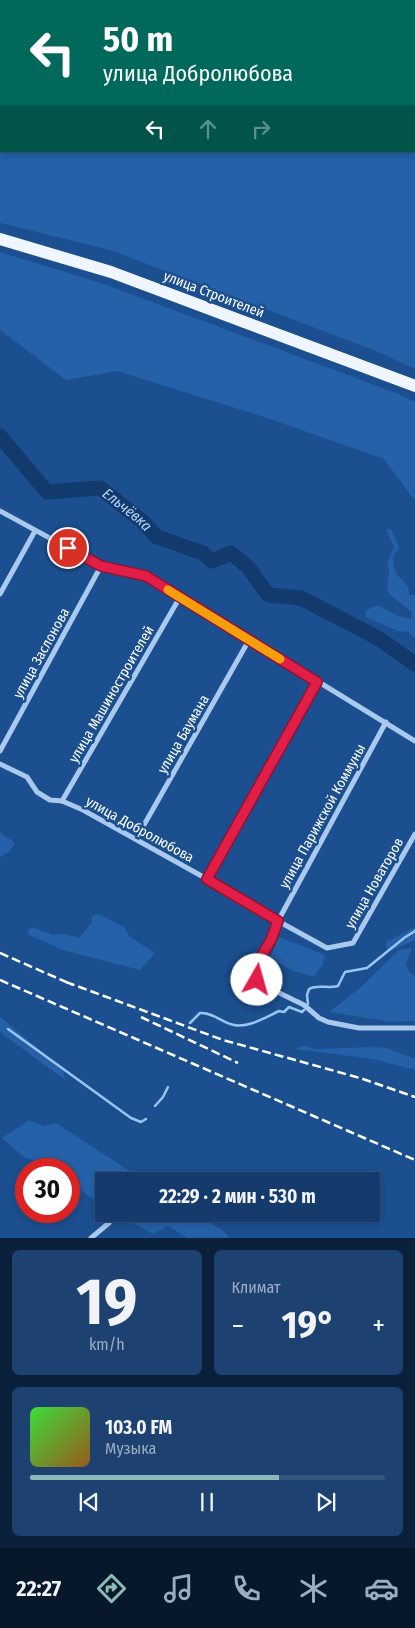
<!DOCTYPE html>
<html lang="ru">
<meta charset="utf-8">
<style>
body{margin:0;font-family:"Fira Sans Condensed",sans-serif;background:#1d4271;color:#f1f3f6;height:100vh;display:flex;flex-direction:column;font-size:19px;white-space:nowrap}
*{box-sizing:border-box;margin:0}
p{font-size:16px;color:#9dadc1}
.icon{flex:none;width:28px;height:28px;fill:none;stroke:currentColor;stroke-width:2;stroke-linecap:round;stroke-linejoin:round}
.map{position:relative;height:1238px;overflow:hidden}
.panel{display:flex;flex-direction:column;gap:12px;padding:12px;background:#0b203b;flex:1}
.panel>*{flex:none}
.hud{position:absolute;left:0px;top:0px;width:415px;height:152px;box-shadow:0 2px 8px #0003,0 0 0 1px #33557e;background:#00695c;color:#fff;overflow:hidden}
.speed{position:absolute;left:15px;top:1158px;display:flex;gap:10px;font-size:25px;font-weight:700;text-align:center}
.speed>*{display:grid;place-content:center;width:65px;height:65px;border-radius:50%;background:#143b6b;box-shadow:0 2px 8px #0003,0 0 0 1px #33557e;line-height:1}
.speed .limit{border:8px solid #d22;background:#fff;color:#111}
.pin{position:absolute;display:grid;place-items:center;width:42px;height:42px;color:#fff;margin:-21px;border:2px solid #fff;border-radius:50%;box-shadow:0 1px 5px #0007}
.me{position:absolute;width:55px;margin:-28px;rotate:7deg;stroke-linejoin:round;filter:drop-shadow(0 0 4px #0008)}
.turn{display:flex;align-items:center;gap:18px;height:105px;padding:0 20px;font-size:22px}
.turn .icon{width:65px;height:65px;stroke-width:2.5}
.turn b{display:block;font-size:35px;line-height:42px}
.lanes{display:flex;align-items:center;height:48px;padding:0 20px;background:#0003;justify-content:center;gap:25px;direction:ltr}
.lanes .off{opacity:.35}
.big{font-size:38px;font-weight:700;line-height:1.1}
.panel .widget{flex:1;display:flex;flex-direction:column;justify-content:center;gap:8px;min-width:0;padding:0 18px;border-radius:8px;background:#1d4271}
.panel .dial{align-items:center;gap:0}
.dial b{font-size:65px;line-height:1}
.song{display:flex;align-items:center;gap:15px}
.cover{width:60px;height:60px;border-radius:8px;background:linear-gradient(135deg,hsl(120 70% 55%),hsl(30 70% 35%))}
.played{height:5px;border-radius:2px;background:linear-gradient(90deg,#8bbbb9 70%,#33557e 70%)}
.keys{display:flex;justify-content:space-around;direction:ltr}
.heat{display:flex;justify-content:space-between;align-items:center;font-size:28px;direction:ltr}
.panel .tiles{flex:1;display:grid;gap:12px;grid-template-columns:1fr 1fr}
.widget:last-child{grid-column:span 2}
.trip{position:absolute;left:95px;top:1172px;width:285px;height:50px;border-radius:0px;background:#143b6b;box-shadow:0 2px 8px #0003,0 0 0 1px #33557e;font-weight:700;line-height:50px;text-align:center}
.tabs{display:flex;height:80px;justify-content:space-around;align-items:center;background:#08182b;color:#9dadc1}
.tabs .icon{width:35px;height:35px}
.tabs .selected{color:#8bbbb9}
.tabs b{font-size:22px;color:#f1f3f6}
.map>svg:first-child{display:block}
</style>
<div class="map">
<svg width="415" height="1238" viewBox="0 0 415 1238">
<rect width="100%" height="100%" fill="#1b4f8f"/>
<!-- green -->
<g fill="#2461a8" fill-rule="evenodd">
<path d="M 0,0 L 415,0 L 415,369 L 376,351 L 110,250 L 0,223 ZM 414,1 L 414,151 L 1,151 L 1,1 Z"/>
<polygon points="0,252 101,283 396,393 415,402 415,501 384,459 270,419 117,371 66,380 0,330"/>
<path d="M 391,529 L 399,548 L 393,557 C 394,564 394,572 399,577 C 405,583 410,585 409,595 L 415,595 L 415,638 L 412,636 L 409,632 L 398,631 L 366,617 L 366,610 L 378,605 L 398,616 L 411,619 L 412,612 L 389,594 L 387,587 L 389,574 L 388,561 L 394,547 L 386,530 Z"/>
<polygon points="0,832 15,843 9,852 0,857"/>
<polygon points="99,914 124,927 130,937 155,953 140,970 63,950 29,935 27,930 33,927 52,935 64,934 79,938 92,922 92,916"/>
<polygon points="415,927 415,940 387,952 386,942"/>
<polygon points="279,937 325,955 323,964 314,977 291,970 270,958"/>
<polygon points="412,948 406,963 409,972 415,976 415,1021 391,1022 329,1012 361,987 399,950"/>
<polygon points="0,1017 63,1069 65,1080 0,1032"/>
<polygon points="306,1046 315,1049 375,1047 387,1048 415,1059 415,1070 373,1059 296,1049 299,1047"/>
<polygon points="29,1120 44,1126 56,1123 145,1181 104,1181 104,1207 69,1182 69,1169 50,1169 39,1161 25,1158 2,1138"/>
<polygon points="117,1214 195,1214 222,1230 230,1238 187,1238 168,1226 153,1234"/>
</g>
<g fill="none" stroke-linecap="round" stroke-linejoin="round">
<!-- stream -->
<g stroke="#9cc4f0" stroke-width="2.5">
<path d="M 308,1004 L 307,995 L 309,989 C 318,984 328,989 338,986 L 345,972 L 367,968 L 404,938 L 415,931"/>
<path d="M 190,1023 L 200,1013 C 213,1012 222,1023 234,1025 C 249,1028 266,1017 279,1011 L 284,1012 L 289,1007 L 302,1012 L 304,1010"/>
<polyline points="8,1029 131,1118 141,1122 146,1119"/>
<polyline points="155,1106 163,1097 168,1087"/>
</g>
<!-- river -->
<path stroke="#123a6d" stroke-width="15" id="s1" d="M 0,436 L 47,492 L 100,488 L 141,520 L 157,537 L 203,553 L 212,561 L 231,553 L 248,567 L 268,595 L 301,598 L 378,638 L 415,664"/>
<!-- street -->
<g stroke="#a9c9ee" stroke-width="5">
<polyline points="0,511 101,566 146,576 415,741"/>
<polyline points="0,594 35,531"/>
<polyline points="386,722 278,921 271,940 255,967 256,977 261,984 304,1005 319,1018 328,1022 359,1028 415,1028"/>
<polyline points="0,751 101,566"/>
<polyline points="0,764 27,777 37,792 50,800 62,801 83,810 207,879 278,921 327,948 353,943 415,834"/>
<polyline points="62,801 180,597"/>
<polyline points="136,839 249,640"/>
<polyline points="207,879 317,682"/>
<polyline points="91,1238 109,1223"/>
</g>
<!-- primary -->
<polyline stroke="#f0f6ff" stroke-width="12" points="0,239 111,272 415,386"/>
<!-- rail -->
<g stroke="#fff" stroke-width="2.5" stroke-dasharray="9 4" stroke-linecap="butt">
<polyline points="0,953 73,985"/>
<polyline points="0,980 415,1160"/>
<polyline points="66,982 223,1040 360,1078 415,1097"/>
<polyline points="141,1017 238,1063"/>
</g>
</g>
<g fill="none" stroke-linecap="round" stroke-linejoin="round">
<!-- route casing -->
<g stroke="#92132f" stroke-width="12">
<polyline id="route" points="68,548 101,566 146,576 317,682 207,879 278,921 271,940 255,967 255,974 257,980"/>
</g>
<!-- route -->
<use href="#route" stroke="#e11d48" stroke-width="9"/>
<!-- slow -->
<polyline stroke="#f59e0b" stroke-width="9" points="168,590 280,659"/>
</g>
<g text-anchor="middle" stroke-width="5" stroke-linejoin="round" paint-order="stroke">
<!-- street labels -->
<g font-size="14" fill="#fff" stroke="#1b4f8f">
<text transform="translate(214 294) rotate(21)" y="5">улица Строителей</text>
<text transform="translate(41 653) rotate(-61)" y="5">улица Заслонова</text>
<text transform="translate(111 694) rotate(-60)" y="5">улица Машиностроителей</text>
<text transform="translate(183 734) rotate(-60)" y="5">улица Баумана</text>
<text transform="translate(322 816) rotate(-61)" y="5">улица Парижской Коммуны</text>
<text transform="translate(140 829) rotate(29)" y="5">улица Добролюбова</text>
<text transform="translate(374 883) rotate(-60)" y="5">улица Новаторов</text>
</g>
<!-- water labels -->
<g font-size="15" font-style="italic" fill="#b5d3f5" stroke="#1b4f8f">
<text dy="5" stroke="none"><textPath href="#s1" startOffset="161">Ельчёвка</textPath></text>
</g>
</g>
</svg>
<div class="speed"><div class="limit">30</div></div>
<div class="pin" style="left:68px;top:548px;background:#d93025"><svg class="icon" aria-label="arrive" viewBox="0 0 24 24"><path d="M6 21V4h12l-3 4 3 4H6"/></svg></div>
<svg class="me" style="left:257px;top:980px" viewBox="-20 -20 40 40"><circle r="19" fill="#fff"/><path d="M0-13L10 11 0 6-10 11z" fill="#e11d48"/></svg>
<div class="trip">22:29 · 2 мин · 530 m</div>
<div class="hud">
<div class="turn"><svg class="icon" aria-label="left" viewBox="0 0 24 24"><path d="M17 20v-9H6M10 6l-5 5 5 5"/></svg><div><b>50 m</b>улица Добролюбова</div></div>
<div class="lanes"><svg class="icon" aria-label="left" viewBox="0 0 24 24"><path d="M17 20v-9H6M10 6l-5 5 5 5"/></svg><svg class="icon off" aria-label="ahead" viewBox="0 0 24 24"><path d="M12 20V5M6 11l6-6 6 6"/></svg><svg class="icon off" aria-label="right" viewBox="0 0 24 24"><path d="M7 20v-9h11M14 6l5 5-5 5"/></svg></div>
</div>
</div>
<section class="panel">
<div class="tiles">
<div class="widget dial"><b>19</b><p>km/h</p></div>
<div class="widget"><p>Климат</p>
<div class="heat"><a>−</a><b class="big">19°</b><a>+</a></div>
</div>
<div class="widget">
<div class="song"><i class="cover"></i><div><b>103.0 FM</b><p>Музыка</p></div></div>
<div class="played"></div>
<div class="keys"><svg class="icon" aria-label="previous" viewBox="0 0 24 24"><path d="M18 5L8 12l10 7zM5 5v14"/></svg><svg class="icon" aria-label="pause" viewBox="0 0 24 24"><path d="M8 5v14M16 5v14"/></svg><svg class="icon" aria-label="next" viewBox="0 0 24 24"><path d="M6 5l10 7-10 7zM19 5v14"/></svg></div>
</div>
</div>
</section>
<nav class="tabs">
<b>22:27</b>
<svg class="icon selected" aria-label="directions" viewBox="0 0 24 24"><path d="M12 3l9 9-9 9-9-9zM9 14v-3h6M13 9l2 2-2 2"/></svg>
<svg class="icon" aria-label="music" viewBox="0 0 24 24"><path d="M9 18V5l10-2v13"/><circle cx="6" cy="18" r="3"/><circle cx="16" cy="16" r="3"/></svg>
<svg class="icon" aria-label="phone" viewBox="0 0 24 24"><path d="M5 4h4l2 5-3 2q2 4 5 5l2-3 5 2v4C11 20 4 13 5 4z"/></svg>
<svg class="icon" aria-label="climate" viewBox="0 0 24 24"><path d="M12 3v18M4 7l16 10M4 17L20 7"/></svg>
<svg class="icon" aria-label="car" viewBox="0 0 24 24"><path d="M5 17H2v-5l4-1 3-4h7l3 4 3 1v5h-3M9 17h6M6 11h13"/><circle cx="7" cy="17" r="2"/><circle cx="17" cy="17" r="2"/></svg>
</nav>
